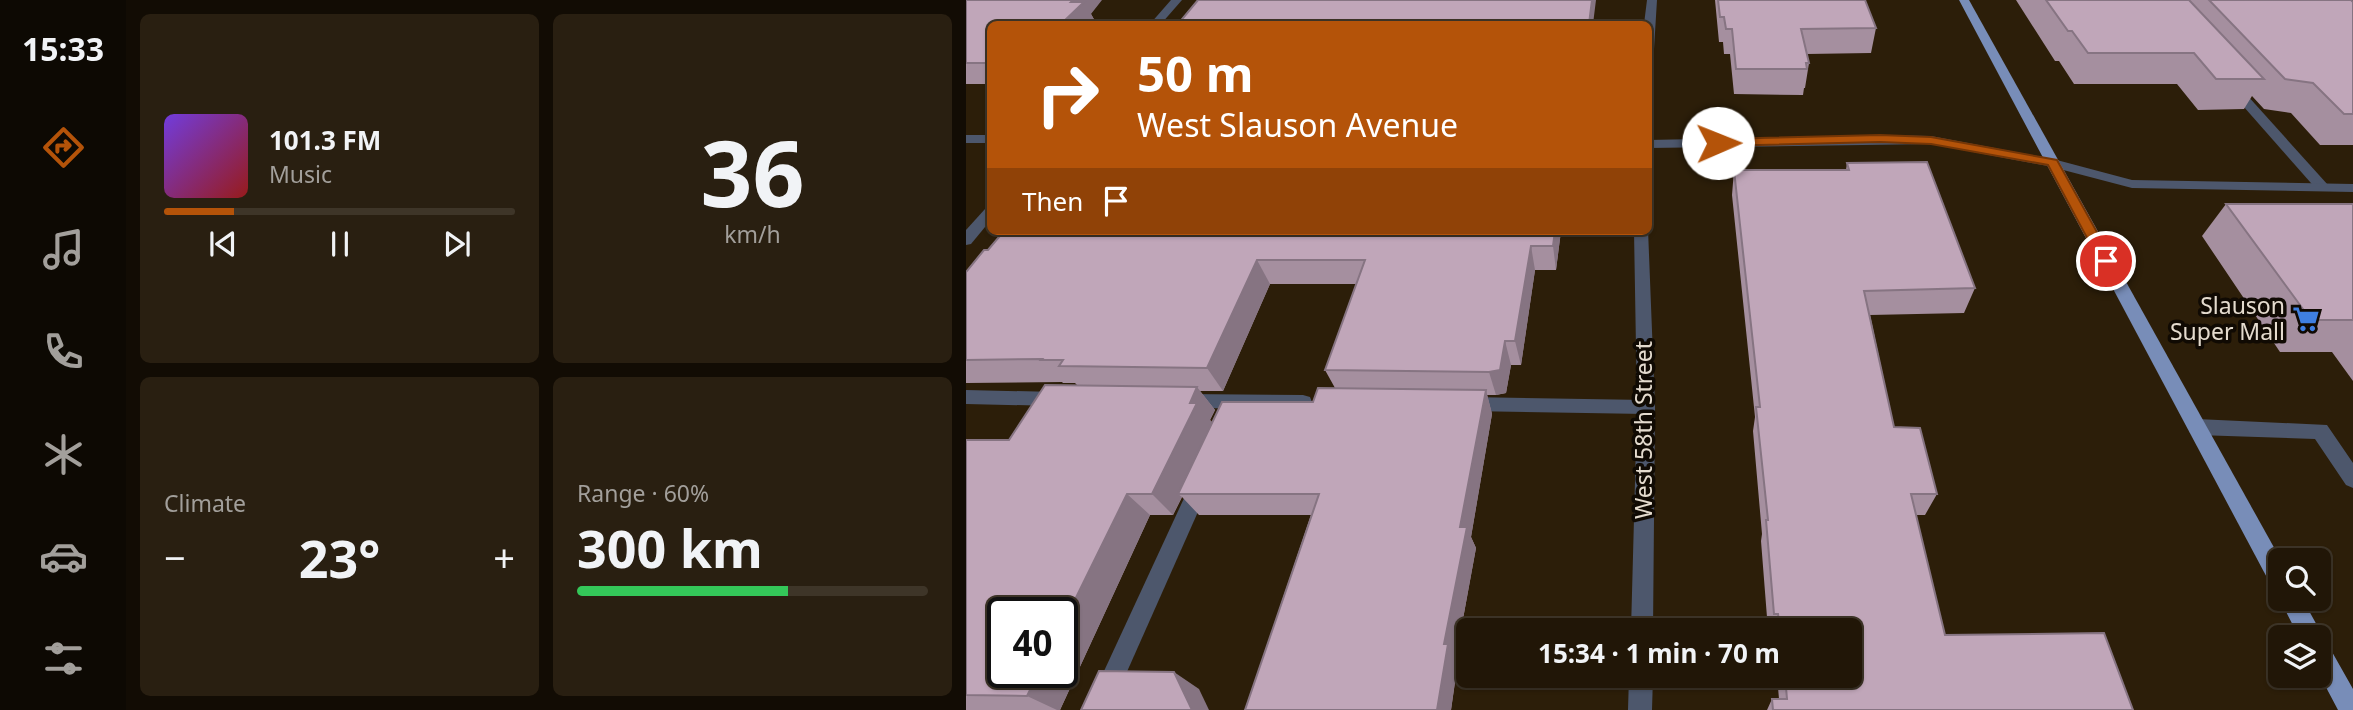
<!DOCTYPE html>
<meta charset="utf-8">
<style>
body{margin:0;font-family:"Noto Sans",sans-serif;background:#291f11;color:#f1f3f6;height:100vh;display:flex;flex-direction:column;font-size:26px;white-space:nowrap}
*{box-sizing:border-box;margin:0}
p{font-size:23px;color:#a29f9b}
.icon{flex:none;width:38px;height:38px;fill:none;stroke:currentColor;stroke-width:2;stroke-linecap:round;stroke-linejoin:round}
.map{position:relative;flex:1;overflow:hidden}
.panel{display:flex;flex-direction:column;gap:14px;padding:14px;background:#120c04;width:840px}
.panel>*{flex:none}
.guide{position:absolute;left:21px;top:21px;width:665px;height:214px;border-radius:10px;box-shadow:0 2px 5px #0004,0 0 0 2px #3e3528;background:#b45309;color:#fff;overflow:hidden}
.fabs{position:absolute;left:1302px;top:548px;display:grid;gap:14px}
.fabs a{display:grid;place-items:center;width:63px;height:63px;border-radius:10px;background:#211607;box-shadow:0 2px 5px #0004,0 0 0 2px #3e3528;font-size:35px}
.speed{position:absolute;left:21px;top:597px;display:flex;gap:14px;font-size:35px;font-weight:700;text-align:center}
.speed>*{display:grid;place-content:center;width:91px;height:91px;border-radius:50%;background:#211607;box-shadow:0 2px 5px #0004,0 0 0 2px #3e3528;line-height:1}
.speed .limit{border:4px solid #111;border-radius:10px;background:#fff;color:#111}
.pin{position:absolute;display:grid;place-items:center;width:60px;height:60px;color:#fff;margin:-30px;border:4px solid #fff;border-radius:50%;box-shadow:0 2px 7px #0007}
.me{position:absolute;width:77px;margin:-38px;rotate:89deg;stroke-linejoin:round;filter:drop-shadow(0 0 5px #0008)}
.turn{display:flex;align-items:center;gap:24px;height:147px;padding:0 35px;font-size:32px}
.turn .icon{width:91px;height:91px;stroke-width:2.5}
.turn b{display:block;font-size:49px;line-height:60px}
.then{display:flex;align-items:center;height:66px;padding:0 35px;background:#0003;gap:14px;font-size:26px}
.big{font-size:52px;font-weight:700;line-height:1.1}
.panel .widget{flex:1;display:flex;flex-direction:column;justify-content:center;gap:10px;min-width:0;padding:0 24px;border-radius:10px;background:#291f11}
.panel .dial{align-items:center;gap:0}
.dial b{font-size:91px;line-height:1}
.song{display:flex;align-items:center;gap:21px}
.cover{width:84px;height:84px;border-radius:10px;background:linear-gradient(135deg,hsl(260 70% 55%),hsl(0 70% 35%))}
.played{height:7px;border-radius:4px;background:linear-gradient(90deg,#b45309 20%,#3e3528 20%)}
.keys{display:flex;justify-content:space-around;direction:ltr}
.heat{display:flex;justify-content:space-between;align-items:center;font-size:38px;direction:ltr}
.charge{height:10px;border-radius:5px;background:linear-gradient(90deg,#34c759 60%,#3e3528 0)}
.panel .tiles{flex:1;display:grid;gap:14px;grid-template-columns:repeat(2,1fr)}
.trip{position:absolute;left:490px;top:618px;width:406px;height:70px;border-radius:10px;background:#211607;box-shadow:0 2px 5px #0004,0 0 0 2px #3e3528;font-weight:700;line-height:70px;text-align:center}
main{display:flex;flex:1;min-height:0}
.dock{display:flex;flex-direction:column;width:126px;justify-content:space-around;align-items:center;background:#0d0903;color:#a29f9b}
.dock .icon{width:49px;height:49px}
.dock .on{color:#b45309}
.dock b{font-size:32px;color:#f1f3f6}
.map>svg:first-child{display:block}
</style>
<main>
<nav class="dock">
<b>15:33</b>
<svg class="icon on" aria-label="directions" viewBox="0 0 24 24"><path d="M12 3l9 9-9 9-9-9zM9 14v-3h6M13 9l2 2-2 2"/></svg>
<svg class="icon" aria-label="music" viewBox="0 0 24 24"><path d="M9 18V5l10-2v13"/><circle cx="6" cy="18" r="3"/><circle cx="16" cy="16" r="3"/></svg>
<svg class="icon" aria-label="phone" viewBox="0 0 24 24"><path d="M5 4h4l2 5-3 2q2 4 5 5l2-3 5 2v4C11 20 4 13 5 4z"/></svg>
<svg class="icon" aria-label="climate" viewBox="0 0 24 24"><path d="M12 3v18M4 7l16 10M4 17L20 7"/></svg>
<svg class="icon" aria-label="car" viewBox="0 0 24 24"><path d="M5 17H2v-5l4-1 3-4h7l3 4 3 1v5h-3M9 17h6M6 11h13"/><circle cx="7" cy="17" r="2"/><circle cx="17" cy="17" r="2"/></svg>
<svg class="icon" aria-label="filters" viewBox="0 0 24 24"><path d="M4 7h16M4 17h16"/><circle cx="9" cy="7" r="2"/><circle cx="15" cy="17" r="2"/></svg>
</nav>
<section class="panel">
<div class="tiles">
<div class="widget">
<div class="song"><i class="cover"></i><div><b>101.3 FM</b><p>Music</p></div></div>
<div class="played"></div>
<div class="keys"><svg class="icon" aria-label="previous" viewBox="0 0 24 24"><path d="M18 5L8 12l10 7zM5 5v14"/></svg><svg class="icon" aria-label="pause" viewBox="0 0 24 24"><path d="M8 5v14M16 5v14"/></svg><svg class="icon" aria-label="next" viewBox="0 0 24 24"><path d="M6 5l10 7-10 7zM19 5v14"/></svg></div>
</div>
<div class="widget dial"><b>36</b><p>km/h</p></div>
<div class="widget"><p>Climate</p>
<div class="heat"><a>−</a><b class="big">23°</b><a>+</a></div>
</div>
<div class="widget"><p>Range · 60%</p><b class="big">300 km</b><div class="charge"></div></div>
</div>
</section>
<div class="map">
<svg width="1387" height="710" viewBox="0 0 1387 710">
<rect width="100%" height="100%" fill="#2c1e09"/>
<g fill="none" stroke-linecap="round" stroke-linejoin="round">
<!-- service -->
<g fill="#4d576c" fill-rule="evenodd">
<polygon points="1267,83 1271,84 1362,185 1362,191 1352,191 1263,90 1263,84"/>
<polygon points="0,390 92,392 98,394 101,399 98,404 92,406 0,404"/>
<polygon points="218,394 337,395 344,397 346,402 344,407 337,409 218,408 212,406 209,401 212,396"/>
<polygon points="502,397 680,400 687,402 689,407 687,412 680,414 502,411 495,409 493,404 495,399"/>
<polygon points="1231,419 1361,425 1387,463 1387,488 1380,485 1349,439 1231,435 1224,433 1222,427 1224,421"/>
<polygon points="233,478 240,481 243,487 144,710 120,710 226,481"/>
</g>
<!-- minor -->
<g fill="#4d576c" fill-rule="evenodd">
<polygon points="205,0 216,0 195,24 184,24"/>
<polygon points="681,0 691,0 688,49 682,52 682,24 678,24"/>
<polygon points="1087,159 1166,180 1387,184 1387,192 1166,188 1082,166 1082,160"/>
<polygon points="24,207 24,221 5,244 0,245 0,230 19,209"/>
<polygon points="682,229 689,407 687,630 665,630 671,407 668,231"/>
<polygon points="663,676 687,676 686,710 662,710"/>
</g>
<!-- tertiary -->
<g fill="#4d576c" fill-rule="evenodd">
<rect x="0" y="135" width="24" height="8"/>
<polygon points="914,135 965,136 1087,159 1094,163 1087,167 965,144 682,148 682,140"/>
</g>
<!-- primary -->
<g fill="#788db8" fill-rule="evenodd">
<polygon points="993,0 1003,0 1315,560 1314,590 1306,587"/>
<polygon points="1314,595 1314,598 1336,598 1353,629 1355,640 1361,643 1387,689 1387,710 1372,710 1353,674 1353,637 1333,637 1313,598"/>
</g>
</g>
<!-- wall -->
<g fill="#a58f9f" fill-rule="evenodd">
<polygon points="0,0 125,14 130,23 128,24 24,24 24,84 0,84"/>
<polygon points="749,0 899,0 910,28 905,53 841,54 843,63 839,88 838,88 837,95 768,94 764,54 758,54 757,42 753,42"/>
<polygon points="1050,0 1385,0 1387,2 1387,145 1354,145 1325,113 1298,109 1286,96 1278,109 1232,110 1211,84 1108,84 1093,61 1089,61"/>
<polygon points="881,163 1009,288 998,313 904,315 928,427 971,494 959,515 950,515 979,635 1167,710 801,710 806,699 813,699 811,676 884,676 884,630 802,630 795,541 796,534 787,431 789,417 766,195 768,170 880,170"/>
<polygon points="1260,204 1387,204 1387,381 1366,352 1314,352 1236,236"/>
<path d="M 595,231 L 590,270 L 569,270 L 555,365 L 545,365 L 540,393 L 530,395 L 521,395 L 526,414 L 505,537 L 510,548 L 490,657 L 492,661 L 485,710 L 279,710 L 345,515 L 233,515 L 216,497 L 207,515 L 184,515 L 94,710 L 0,710 L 0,440 L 43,440 L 111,385 L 109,383 L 97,383 L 96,382 L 0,383 L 0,272 ZM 304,284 L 390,284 L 359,370 L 369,388 L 347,402 L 246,422 L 244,420 L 249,410 L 234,391 L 257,391 Z"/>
</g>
<!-- shaded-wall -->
<g fill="#867482">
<polygon points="107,0 136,0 125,14 130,23 128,24 95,24 105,2"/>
<polygon points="626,0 630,0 627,24 623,24"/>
<polygon points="589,231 595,231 590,270 587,246"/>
<polygon points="565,246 569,270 555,365 549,341"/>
<polygon points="291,260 304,284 257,391 241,368"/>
<polygon points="539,341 545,365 540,393 530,395 523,372"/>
<polygon points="231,387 249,410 244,420 249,426 212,494 216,497 207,515 186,494"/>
<polygon points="520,390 526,414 505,537 510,548 490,657 492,661 485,710 471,710 478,644 494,527"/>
<polygon points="161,494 184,515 94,710 91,710 61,696 73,672 96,672 96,626"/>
<polygon points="208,672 233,689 243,710 226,710"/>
</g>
<!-- building -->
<g fill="#c0a6b9" stroke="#867482" stroke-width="2">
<polygon points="0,0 107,0 105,2 118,2 95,24 24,24 24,63 0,63"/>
<polygon points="232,0 626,0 623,24 212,24"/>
<polygon points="752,0 899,0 910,28 835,29 843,63 840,63 841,69 770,69 766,29 760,29 758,17 754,17"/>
<polygon points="1080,0 1223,0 1298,79 1250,79 1228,53 1122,53 1106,31 1102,31"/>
<polygon points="1243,0 1385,0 1387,2 1387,114 1378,114 1347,83 1319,79"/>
<polygon points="961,162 1009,288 898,291 928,427 954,428 971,494 945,494 979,635 1138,633 1167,710 807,710 806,699 821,699 819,676 884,676 884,630 814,630 812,614 808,614 800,520 802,520 790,407 794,407 768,170 883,170 881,163"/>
<polygon points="1260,204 1387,204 1387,320 1345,320"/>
<polygon points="38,231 589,231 587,246 565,246 549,341 539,341 534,370 523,372 359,370 399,260 291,260 241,368 93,366 97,360 75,360 76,359 0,360 0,272 18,250 22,250"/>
<polygon points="79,385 231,387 224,403 231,403 186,494 161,494 96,626 96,612 37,612 37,672 73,672 61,696 0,695 0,440 43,440"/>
<polygon points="352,388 520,390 494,527 501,527 478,644 482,644 471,710 279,710 353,494 212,494 256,402 347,402"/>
<polygon points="133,671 208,672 226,710 115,710"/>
</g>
<!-- route -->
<polygon fill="#b45309" stroke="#753606" stroke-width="2" points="914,135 965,137 1091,160 1147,261 1140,266 1135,264 1082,165 965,144 914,142 752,146 746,143 752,139"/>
<!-- icons -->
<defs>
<g id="supermarket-bare" transform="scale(2.1)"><path d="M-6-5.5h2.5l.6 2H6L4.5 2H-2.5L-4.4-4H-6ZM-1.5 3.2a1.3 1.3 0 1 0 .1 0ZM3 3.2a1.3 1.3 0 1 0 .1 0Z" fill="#3f7fe0" stroke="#100a03" stroke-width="2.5" paint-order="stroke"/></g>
</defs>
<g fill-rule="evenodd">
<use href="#supermarket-bare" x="1340" y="319"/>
</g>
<g text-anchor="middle" stroke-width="7" stroke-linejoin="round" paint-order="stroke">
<!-- poi labels -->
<g font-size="23" fill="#e4dbce" stroke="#100a03" text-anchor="end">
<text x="1319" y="314">Slauson<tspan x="1319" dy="26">Super Mall</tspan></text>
</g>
<!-- street labels -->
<g font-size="23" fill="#e4dbce" stroke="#100a03">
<text transform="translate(678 430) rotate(-90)" y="8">West 58th Street</text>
</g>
</g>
</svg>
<div class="fabs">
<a><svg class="icon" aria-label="search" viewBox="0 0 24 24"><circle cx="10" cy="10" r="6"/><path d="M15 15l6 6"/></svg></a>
<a><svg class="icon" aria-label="layers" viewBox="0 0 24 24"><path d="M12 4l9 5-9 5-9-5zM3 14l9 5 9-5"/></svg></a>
</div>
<div class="speed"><div class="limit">40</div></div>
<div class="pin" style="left:1140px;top:261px;background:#d93025"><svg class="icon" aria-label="arrive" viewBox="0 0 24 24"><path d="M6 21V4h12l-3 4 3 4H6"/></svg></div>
<svg class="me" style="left:752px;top:143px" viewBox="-20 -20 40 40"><circle r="19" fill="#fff"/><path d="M0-13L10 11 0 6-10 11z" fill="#b45309"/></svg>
<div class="trip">15:34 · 1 min · 70 m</div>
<div class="guide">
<div class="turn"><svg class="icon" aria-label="right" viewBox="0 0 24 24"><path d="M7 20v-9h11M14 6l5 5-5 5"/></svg><div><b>50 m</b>West Slauson Avenue</div></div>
<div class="then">Then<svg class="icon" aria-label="arrive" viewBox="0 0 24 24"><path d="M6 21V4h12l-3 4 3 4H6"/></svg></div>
</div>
</div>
</main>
